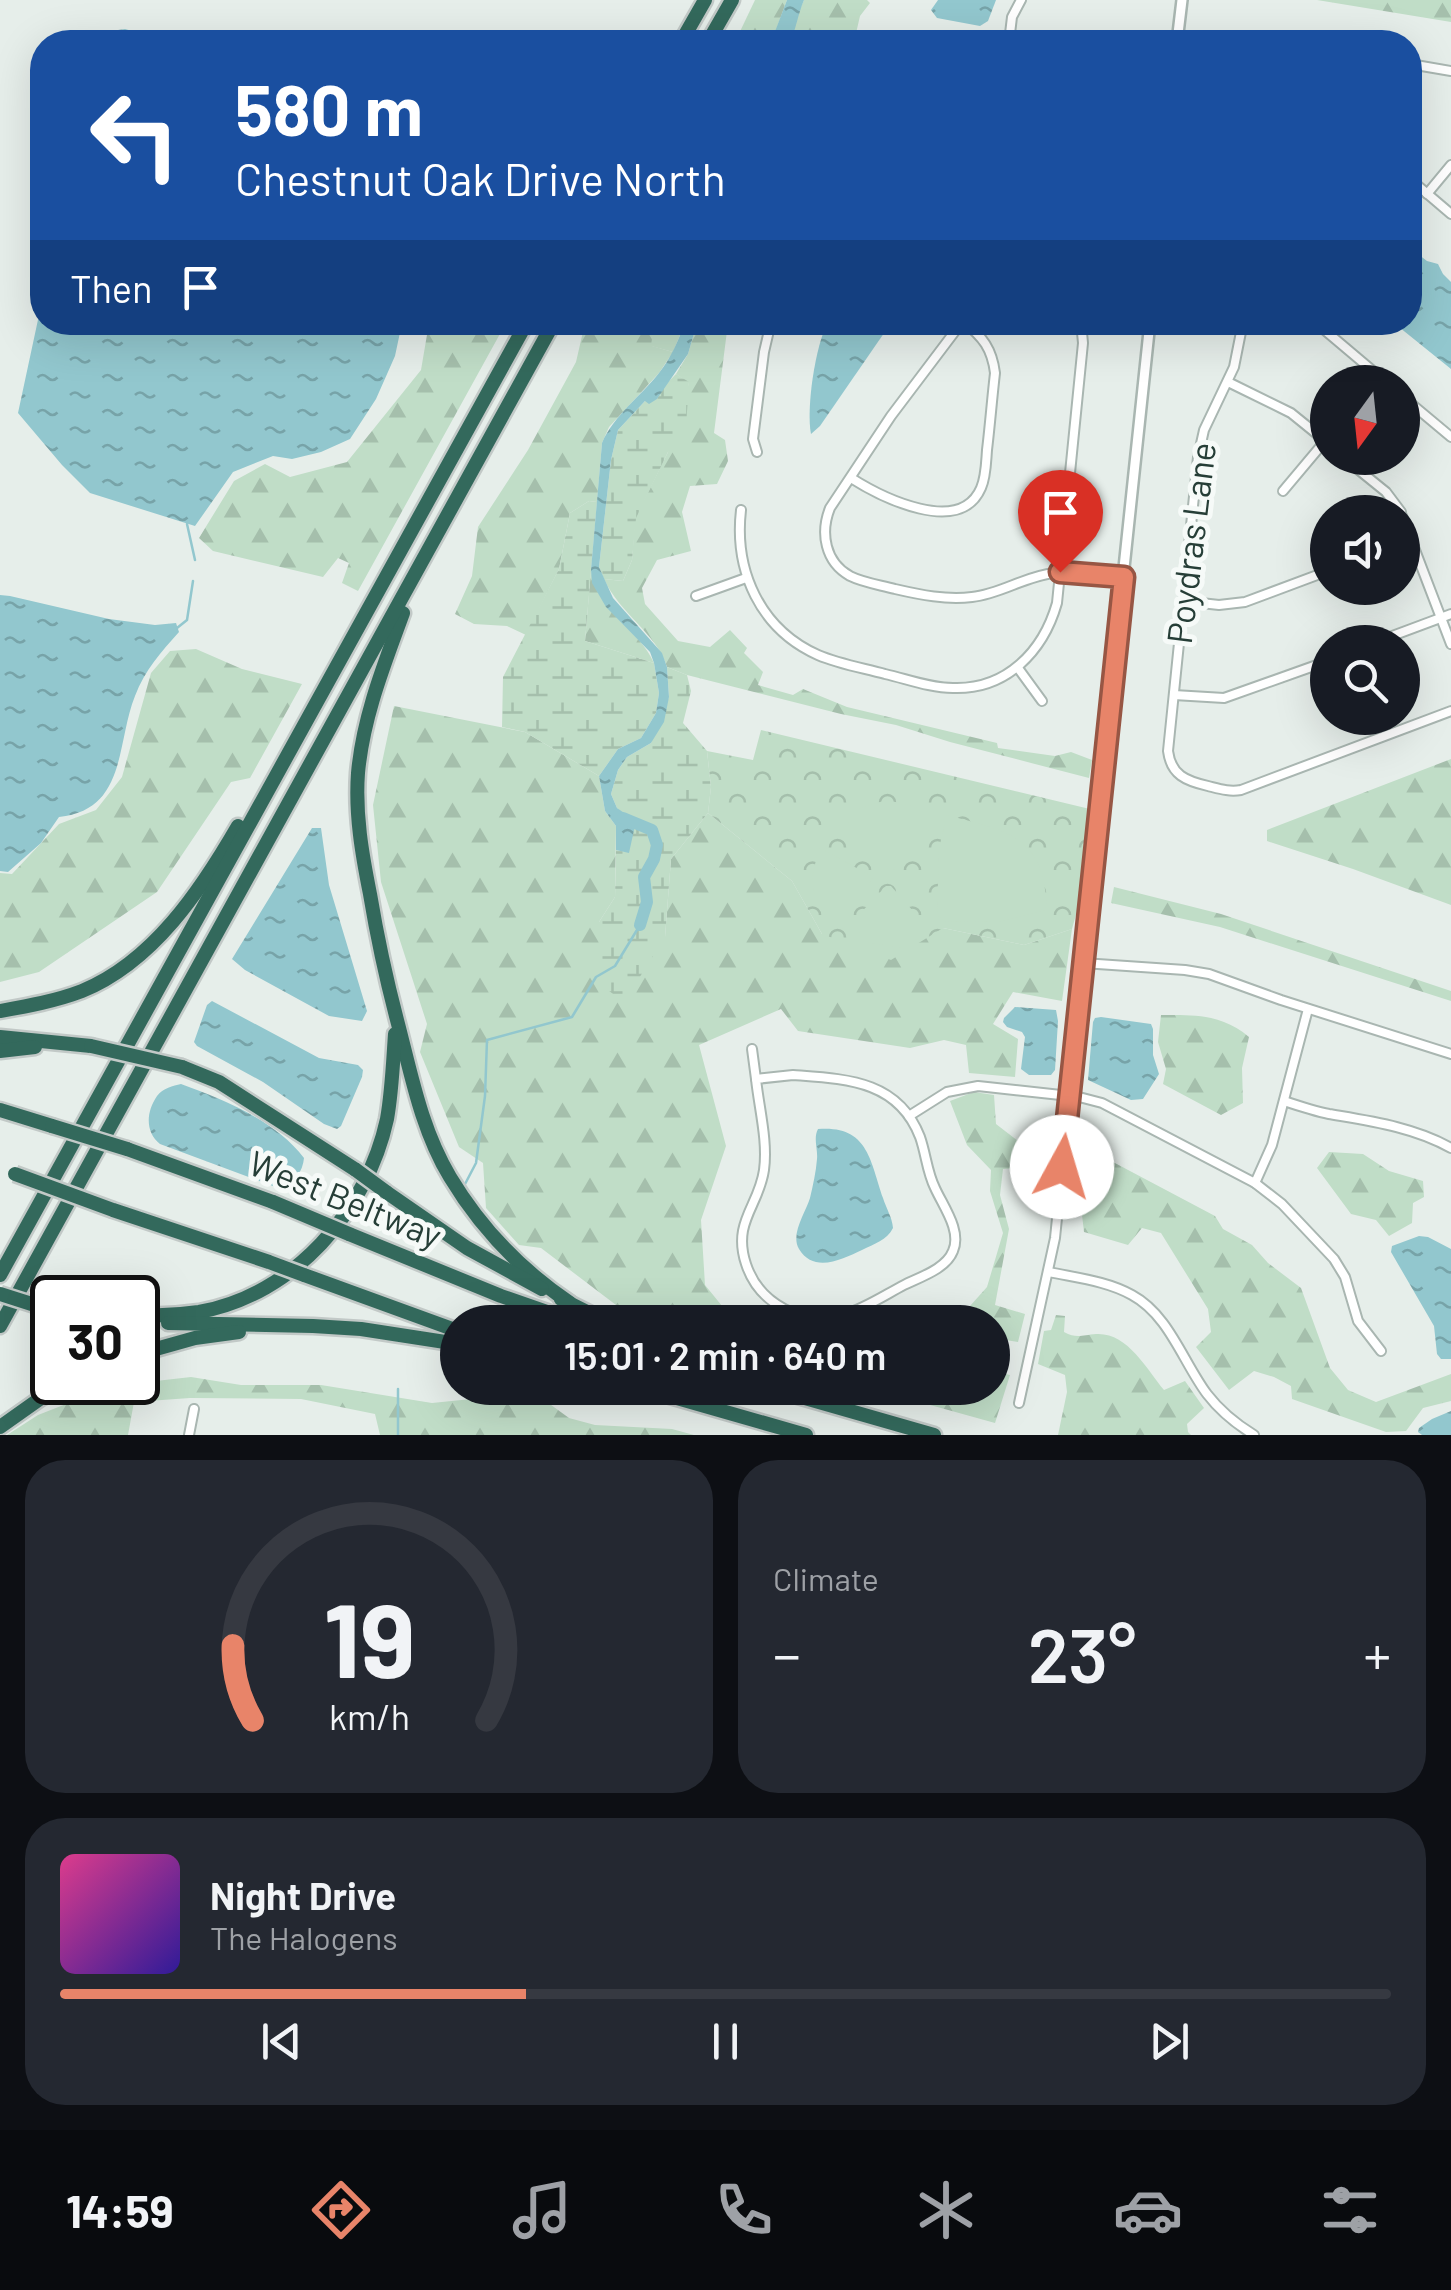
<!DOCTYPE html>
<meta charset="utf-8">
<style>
body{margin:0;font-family:Barlow,sans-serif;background:#242831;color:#f1f3f6;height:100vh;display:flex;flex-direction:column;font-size:38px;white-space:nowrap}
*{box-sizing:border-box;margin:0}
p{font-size:32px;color:#9ea1a6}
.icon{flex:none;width:55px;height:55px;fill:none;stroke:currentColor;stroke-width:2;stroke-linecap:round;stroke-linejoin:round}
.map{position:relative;height:1435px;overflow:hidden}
.side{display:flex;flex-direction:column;gap:25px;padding:25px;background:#0d0f14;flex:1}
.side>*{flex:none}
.top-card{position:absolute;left:30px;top:30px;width:1392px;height:305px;border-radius:40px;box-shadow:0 10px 40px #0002;background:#1a4fa0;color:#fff;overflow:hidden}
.needle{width:65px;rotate:195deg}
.buttons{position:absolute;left:1310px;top:365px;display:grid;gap:20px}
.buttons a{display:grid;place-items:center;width:110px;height:110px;border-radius:50%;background:#171b24;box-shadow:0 10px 40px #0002;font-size:50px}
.speed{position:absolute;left:30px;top:1275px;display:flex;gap:20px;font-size:50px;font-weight:700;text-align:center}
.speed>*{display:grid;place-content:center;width:130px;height:130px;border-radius:50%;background:#171b24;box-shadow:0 10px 40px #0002;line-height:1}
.speed .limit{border:5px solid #111;border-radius:15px;background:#fff;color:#111}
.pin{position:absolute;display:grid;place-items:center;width:85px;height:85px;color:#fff;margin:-102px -42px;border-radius:50% 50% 50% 0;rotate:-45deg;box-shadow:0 0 10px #0007}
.pin .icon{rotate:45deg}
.me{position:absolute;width:110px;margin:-55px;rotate:6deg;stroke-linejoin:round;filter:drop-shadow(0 0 8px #0008)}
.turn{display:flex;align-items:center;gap:35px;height:210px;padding:0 40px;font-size:45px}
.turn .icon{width:130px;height:130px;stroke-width:2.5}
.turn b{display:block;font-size:70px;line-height:85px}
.then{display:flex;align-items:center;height:95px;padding:0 40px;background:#0003;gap:20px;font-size:38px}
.big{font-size:75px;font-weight:600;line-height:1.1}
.side .widget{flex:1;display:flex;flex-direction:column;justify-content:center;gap:15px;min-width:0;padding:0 35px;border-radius:40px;background:#242831}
.side .dial{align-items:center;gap:0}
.dial svg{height:260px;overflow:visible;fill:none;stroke:#363941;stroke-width:7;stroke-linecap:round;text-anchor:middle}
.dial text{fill:#f1f3f6;stroke:none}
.song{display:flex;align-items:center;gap:30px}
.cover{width:120px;height:120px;border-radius:15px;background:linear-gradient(135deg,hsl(330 70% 55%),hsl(250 70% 35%))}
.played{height:10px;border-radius:5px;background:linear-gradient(90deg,#e88469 35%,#363941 35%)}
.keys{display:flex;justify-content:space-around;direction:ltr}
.heat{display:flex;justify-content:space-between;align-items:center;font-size:55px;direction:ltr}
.side .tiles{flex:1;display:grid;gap:25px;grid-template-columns:1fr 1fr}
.widget:last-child{grid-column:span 2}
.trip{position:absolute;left:440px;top:1305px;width:570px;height:100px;border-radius:50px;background:#171b24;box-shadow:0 10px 40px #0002;font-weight:600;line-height:100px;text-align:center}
.tab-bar{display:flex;height:160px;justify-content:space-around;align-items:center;background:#090b0e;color:#9ea1a6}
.tab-bar .icon{width:70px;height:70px}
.tab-bar .selected{color:#e88469}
.tab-bar b{font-size:45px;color:#f1f3f6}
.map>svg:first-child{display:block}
</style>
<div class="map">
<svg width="1451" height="1435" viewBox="0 0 1451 1435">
<defs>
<pattern id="forest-firs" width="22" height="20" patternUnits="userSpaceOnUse" patternTransform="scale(2.5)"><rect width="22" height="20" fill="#c0ddc7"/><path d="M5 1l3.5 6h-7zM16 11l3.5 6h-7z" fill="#a5bfac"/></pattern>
<pattern id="wetland-marsh" width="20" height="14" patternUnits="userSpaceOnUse" patternTransform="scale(2.5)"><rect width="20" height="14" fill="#c0ddc7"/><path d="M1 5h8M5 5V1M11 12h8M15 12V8" fill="none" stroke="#a5bfac"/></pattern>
<pattern id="park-crowns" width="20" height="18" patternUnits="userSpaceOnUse" patternTransform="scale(2.5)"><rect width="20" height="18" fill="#c0ddc7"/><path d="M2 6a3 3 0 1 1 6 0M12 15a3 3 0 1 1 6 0" fill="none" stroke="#a5bfac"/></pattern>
<pattern id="water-ripples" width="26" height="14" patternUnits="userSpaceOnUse" patternTransform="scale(2.5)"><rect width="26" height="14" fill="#92c7ce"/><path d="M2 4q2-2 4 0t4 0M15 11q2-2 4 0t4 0" fill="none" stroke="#77a3a8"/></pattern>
</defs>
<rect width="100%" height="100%" fill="#e6eeea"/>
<!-- forest -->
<g fill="url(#forest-firs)">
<polygon points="755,0 787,0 773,38 771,42 735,42"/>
<polygon points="804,0 867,0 870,3 860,16 854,42 790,42 796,18"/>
<polygon points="1317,0 1451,0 1451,22"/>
<polygon points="429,323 506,323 358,591 342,583 349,563 338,558 323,577 213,551 199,538 234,481 265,464 290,477 347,462 421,370"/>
<polygon points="585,323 654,323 652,346 673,352 659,373 609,427 602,443 597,502 589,501 570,513 559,569 526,635 507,626 474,624 455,614 472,576 478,527 528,450 576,362"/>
<path d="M 697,323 L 728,323 L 714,433 L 725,440 L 728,461 L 717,484 L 690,486 L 682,512 L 691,551 L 657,560 L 642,588 L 645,604 L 678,641 L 710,647 L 730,630 L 747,648 L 744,653 L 763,672 L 758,685 L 793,695 L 803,689 L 847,707 L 997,743 L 998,748 L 1055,756 L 1071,752 L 1092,760 L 1089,778 L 950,742 L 896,725 L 841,714 L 687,675 L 667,667 C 657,634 620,614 604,579 L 623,581 L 632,560 L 635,518 L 668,452 L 689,383 L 676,374 L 688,354 Z"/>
<path d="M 591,570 C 596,612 639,628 654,663 L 585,641 Z"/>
<polygon points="196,649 242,669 302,684 250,778 231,782 157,892 39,972 0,982 0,873 12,874 59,824 96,810 122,777 151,673 170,651"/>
<polygon points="394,706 525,732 599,776 605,811 616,826 615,897 599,922 665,937 671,859 708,813 792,881 822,934 943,928 1024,945 1072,929 1062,1001 1013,992 993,1024 1018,1039 1015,1077 969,1073 966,1045 944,1040 910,1048 798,1031 781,1009 699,1045 726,1146 701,1220 705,1285 735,1322 670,1322 616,1305 541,1248 519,1245 486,1208 483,1163 459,1147 420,1052 427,1024 381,882 373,805"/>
<polygon points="1451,759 1451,905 1353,869 1267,841 1267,830"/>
<polygon points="1114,887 1221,914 1451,991 1451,1001 1220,927 1111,903"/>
<path d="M 1161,1015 C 1195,1015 1222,1014 1249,1037 L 1242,1068 L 1243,1103 L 1221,1115 L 1163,1084 L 1166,1069 L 1158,1042 Z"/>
<polygon points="974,1092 994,1095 996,1124 1031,1151 1054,1156 1051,1165 1003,1169 1000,1195 1009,1229 995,1305 1025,1314 1018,1342 993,1338 992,1322 939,1322 970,1306 987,1287 1003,1233 990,1191 991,1170 967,1145 950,1101"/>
<polygon points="1079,1144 1215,1216 1223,1229 1252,1245 1268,1263 1301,1288 1330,1368 1348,1390 1376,1402 1451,1374 1451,1401 1423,1408 1406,1431 1386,1432 1292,1399 1291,1386 1274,1377 1254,1371 1229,1390 1196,1347 1211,1332 1208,1309 1161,1233 1142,1228 1128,1245 1084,1232 1082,1215 1069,1210"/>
<polygon points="1329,1152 1363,1154 1389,1171 1423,1181 1424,1197 1413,1203 1412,1223 1389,1236 1376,1220 1351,1214 1317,1168"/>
<path d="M 1056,1315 L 1065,1316 L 1064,1332 C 1077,1339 1082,1335 1096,1334 C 1127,1332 1146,1368 1164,1390 L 1185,1381 L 1204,1408 L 1187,1424 L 1188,1432 L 1191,1435 L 1058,1435 L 1067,1392 L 1065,1375 L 1038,1364 L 1044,1331 L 1051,1330 Z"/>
<polygon points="993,1371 1010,1375 995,1423 869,1388 930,1388 932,1391 957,1399 965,1388 992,1388"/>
<polygon points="191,1377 241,1385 321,1385 432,1403 491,1397 547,1402 569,1418 595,1425 672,1429 694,1435 380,1435 375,1414 301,1399 190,1398 134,1402 128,1435 7,1435 38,1415 112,1386"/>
</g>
<!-- wetland -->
<g fill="url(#wetland-marsh)">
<polygon points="654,323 685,323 673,352 651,346"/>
<polygon points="676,374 689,382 685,441 668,452 636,518 632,560 623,581 604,579 599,567 611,460 618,430 646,400 657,399 665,385"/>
<polygon points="589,501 597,502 585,641 654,663 659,693 656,713 641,738 618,749 599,776 525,732 502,727 503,677 559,569 570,513"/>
<polygon points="667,667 687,675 691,691 683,723 707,751 711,787 708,813 671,859 665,937 624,1002 601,985 599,922 615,897 616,850 629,852 627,817 617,808 611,794 618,770 627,757 651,743 669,697"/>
</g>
<!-- park -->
<polygon fill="url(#park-crowns)" points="761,730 1094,810 1088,871 1072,929 1024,945 943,928 891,960 822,934 792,881 708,813 711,787 707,751 753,760"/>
<!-- pitch -->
<g fill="#c0ddc7">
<polygon points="886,800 914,806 935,823 894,870 888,869 848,823 859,809"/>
<path d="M 947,815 C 1010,832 1044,835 1047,910 L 999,922 L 944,921 L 937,915 L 939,848 Z"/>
<path d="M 820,848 L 873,877 L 842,929 C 811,902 806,887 820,848 Z"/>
<polygon points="886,886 891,886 929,929 903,948 869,943 851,923"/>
</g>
<!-- water -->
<g fill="url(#water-ripples)">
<path d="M 787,0 L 804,0 C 798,14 796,29 790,42 L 771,42 Z"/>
<polygon points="938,0 996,0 988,21 980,26 937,18 931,10"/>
<polygon points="125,29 171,42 105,42 118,30"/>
<polygon points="1410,248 1427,261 1438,264 1443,274 1451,282 1451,369 1394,323 1410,322"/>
<polygon points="42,313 42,322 402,323 395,356 376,399 350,439 321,452 292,459 273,456 233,472 195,526 90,493 62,465 18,413 39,315"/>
<path d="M 828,322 L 891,323 L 820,426 L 811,434 C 806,409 815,346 828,322 Z"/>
<path d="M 685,323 L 697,323 L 688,354 L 657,399 L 649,404 L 645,401 L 618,430 L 611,460 L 599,567 L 613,598 L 662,653 L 667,667 L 669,697 L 664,722 L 651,743 L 627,757 L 618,770 L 611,794 L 617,808 L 636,821 L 629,853 L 616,850 L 616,826 L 605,811 L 599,776 L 618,749 L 641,738 L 656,713 L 659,693 L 654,663 L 650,652 L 606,607 L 592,583 L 591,570 L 602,443 C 614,415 640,397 659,373 C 671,358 678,341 685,323 Z"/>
<path d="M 0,595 L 10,596 L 109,619 L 155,625 L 176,623 L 179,632 C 161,652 145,670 135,696 C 116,743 127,810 59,817 L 41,843 L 8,872 L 0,871 Z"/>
<polygon points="312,828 321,828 329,885 367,1011 362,1021 329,1016 245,970 232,959"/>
<polygon points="212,1001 319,1058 358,1065 363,1070 362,1077 341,1126 337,1129 324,1124 263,1082 197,1046 194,1042 207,1005"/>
<polygon points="1015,1007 1056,1010 1058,1021 1055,1070 1051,1075 1029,1075 1021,1069 1025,1037 1022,1032 1007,1027 1003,1022 1004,1018"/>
<polygon points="1101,1017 1151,1024 1153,1029 1153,1055 1159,1074 1143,1099 1131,1100 1088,1080 1093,1022 1095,1018"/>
<path d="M 181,1084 C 225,1100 276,1121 304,1158 C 303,1171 294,1184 281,1189 L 160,1144 C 145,1132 146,1112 157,1096 C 163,1088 173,1086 181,1084 Z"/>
<path d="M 818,1129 C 868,1125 870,1160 883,1198 C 886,1208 892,1217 893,1228 C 887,1240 874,1244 862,1250 C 843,1259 814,1274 799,1249 C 790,1234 806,1212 810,1198 C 813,1185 816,1172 817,1159 C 818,1148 813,1139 818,1129 Z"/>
<polygon points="1419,1236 1428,1237 1451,1249 1451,1359 1441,1359 1437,1354 1434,1326 1391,1252 1392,1246"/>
<polygon points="1451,1411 1451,1435 1422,1435 1418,1432 1419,1428 1432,1419"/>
</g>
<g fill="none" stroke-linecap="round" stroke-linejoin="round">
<!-- stream -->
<g stroke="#92c7ce" stroke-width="2.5">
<polyline points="187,524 195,560"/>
<polyline points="177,628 187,620 193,581"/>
<polyline points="464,1186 476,1163 485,1096 487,1040 572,1017 596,977 615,966 640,925"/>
<polyline points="398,1389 398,1435"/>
</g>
<!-- river -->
<polyline stroke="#92c7ce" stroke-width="12" points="623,818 652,830 657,845 654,859 644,877 647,902 640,925"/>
<!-- minor casing -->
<g stroke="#a9b6b1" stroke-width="12">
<g id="minor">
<polyline points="1009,42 1012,17 1021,0"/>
<polyline points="1410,64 1451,71"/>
<polyline points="1410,179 1451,214"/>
<polyline points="1427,194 1451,165"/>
<path d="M 962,322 L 891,416 L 830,508 C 820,533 825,562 850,576 C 864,583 881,585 895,589 C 921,595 946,600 972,597 C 1001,594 1025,576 1054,573 C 1077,570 1102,575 1124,577"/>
<path d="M 1243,322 L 1234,367 L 1204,430 L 1198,457 L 1168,751 C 1171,775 1186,781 1208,786 C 1220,789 1229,792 1241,790 L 1451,711"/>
<polyline points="1315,322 1386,382"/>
<polyline points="1228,382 1291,413 1328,443"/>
<polyline points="1402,396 1451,437"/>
<polyline points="757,452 753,439 764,352 771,322"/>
<polyline points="1344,458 1386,492 1401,512"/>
<path d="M 851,478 C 881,497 960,537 981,488 C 986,477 986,463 987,450 C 990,425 992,399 995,373 C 992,349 983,337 964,322"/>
<polyline points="1283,491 1325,441"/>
<path d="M 741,510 C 734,571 760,629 818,655 C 839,664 863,668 885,674 C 907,679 930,688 953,688 C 1006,690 1043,652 1057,603 L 1083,343 L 1081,322"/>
<polyline points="1402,516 1451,644"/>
<polyline points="696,596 746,578"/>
<polyline points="1183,601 1219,605 1245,602 1328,571"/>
<polyline points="1376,642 1451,614"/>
<polyline points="1018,668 1042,701"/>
<polyline points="1174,695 1224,698 1328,661"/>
<polyline points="1083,963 1185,970 1209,974 1281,1000 1451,1054"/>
<polyline points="752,1049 756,1079"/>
<path d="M 793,1075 C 846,1079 898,1080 920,1137 C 926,1154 927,1172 935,1188 C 943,1206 962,1231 953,1251 C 946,1269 920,1277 904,1285 C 885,1295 864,1309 843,1315 C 803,1327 759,1304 746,1264 C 732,1222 759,1206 764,1170 C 768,1141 759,1108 756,1079 Z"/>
<path d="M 1284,1101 C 1299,1106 1314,1111 1329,1114 C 1370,1121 1414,1127 1451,1148"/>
<polyline points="909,1116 947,1092 978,1086 1079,1097 1102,1103 1255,1183 1282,1204 1334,1259 1345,1277 1358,1321 1381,1351"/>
<polyline points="1255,1183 1272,1145 1308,1009"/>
<path d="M 1049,1272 C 1077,1278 1107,1281 1132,1295 C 1169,1315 1183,1362 1207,1394 C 1220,1411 1236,1424 1254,1435"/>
<polyline points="1019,1403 1055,1238 1099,804"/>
<polyline points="189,1435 194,1409"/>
</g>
</g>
<!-- tertiary casing -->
<g stroke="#a9b6b1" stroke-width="14">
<g id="tertiary">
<polyline points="1177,42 1182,0"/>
<polyline points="1099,804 1150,322"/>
</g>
</g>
<!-- motorway casing -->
<g stroke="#c2c9c7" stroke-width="19">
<g id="motorway">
<polyline points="681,42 705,0"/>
<polyline points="708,42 732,0"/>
<path d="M 403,613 C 384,665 363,717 358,773 C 355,814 362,854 370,894 C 377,936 386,978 397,1020 C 411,1073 421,1129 450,1177 C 480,1227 521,1270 570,1303"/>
<path d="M 0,1011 C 28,1006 56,1001 82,991 C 153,962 201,890 238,826"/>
<polyline points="0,1037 91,1046"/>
<polyline points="0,1051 35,1047"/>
<polyline points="182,1067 219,1082 356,1170"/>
<polyline points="0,1110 52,1126"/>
<polyline points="127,1149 273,1202"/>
<polyline points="386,1192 467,1248 542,1289"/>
<polyline points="113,1210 269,1262"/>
<polyline points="349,1234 501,1296 576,1322"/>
<polyline points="0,1275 527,322"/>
<polyline points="304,1275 458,1331"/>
<polyline points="561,1299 607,1322"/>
<path d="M 138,1315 C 158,1316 179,1315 199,1312 C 294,1295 367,1211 387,1119 C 392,1091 393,1062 395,1034"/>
<polyline points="168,1323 313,1326 361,1329 458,1344"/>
<polyline points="0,1326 554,322"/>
<polyline points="138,1354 195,1338 239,1332"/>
<polyline points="642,1388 806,1435"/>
<polyline points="770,1388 934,1435"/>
<polyline points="0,1427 41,1398 72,1382"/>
</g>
</g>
<!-- minor -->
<use href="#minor" stroke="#fff" stroke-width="8"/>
<!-- tertiary -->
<use href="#tertiary" stroke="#fff" stroke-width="9"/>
<!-- motorway -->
<use href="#motorway" stroke="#33695c" stroke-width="14"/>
<!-- motorway-bridge casing -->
<g stroke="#c2c9c7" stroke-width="19" stroke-linecap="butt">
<g id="motorway-bridge">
<polyline points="91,1046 182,1067"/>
<polyline points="52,1126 127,1149"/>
<polyline points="356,1170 386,1192"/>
<polyline points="15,1174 113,1210"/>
<polyline points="273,1202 349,1234"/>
<polyline points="269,1262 304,1275"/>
<polyline points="0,1294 41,1307"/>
</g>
</g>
<!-- motorway-bridge -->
<use href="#motorway-bridge" stroke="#33695c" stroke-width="14"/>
</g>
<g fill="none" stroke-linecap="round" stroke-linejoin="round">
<!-- route casing -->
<g stroke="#975644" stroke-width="25">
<polyline id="route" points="1060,572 1124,577 1062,1167"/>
</g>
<!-- route -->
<use href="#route" stroke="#e88469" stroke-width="18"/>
</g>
<g text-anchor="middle" stroke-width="10" stroke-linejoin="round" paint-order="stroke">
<!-- street labels -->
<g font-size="35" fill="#263e37" stroke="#f6faf8">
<text transform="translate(1192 543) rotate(-83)" y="12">Poydras Lane</text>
<text transform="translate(345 1200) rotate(22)" y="12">West Beltway</text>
</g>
</g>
</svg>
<div class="buttons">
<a><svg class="needle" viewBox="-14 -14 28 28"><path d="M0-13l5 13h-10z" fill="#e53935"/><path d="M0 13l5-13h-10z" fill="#9ea1a6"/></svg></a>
<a><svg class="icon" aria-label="sound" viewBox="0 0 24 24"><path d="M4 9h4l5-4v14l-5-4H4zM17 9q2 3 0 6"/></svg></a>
<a><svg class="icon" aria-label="search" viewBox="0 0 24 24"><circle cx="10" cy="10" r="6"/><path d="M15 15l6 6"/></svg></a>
</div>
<div class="speed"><div class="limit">30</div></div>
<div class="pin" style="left:1060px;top:572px;background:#d93025"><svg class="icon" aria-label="arrive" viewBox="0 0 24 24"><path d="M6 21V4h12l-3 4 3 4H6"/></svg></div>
<svg class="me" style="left:1062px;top:1167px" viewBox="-20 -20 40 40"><circle r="19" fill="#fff"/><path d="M0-13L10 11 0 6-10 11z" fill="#e88469"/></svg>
<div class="trip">15:01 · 2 min · 640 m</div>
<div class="top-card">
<div class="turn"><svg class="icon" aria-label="left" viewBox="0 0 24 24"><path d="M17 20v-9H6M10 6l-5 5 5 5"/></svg><div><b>580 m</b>Chestnut Oak Drive North</div></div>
<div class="then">Then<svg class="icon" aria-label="arrive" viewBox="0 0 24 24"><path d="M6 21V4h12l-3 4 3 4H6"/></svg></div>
</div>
</div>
<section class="side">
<div class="tiles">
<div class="widget dial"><svg viewBox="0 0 100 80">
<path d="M14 69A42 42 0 1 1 86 69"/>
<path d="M14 69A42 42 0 0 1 8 46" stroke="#e88469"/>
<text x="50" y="56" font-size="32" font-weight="700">19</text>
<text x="50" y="72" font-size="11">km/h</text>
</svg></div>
<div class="widget"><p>Climate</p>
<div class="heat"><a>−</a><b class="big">23°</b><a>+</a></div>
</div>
<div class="widget">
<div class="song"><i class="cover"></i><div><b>Night Drive</b><p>The Halogens</p></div></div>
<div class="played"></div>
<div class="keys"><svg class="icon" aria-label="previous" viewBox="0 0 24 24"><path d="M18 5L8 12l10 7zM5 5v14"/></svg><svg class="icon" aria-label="pause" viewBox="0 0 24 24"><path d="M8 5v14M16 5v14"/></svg><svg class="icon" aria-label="next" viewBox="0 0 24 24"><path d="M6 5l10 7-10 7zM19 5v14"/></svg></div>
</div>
</div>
</section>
<nav class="tab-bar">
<b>14:59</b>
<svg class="icon selected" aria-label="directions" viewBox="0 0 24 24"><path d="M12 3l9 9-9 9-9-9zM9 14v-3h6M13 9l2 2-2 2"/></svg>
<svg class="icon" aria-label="music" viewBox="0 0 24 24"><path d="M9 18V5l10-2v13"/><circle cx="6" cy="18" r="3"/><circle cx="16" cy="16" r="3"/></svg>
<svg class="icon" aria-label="phone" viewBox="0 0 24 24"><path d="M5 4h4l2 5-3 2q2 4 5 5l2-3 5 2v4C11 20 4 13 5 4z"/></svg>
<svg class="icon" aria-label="climate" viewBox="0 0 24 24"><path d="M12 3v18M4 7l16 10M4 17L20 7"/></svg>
<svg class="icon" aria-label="car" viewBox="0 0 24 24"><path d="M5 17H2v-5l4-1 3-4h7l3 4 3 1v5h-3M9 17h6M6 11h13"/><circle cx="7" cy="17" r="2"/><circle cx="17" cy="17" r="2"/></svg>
<svg class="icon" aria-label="filters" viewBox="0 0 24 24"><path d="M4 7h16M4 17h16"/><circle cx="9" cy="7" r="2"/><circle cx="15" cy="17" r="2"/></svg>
</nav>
